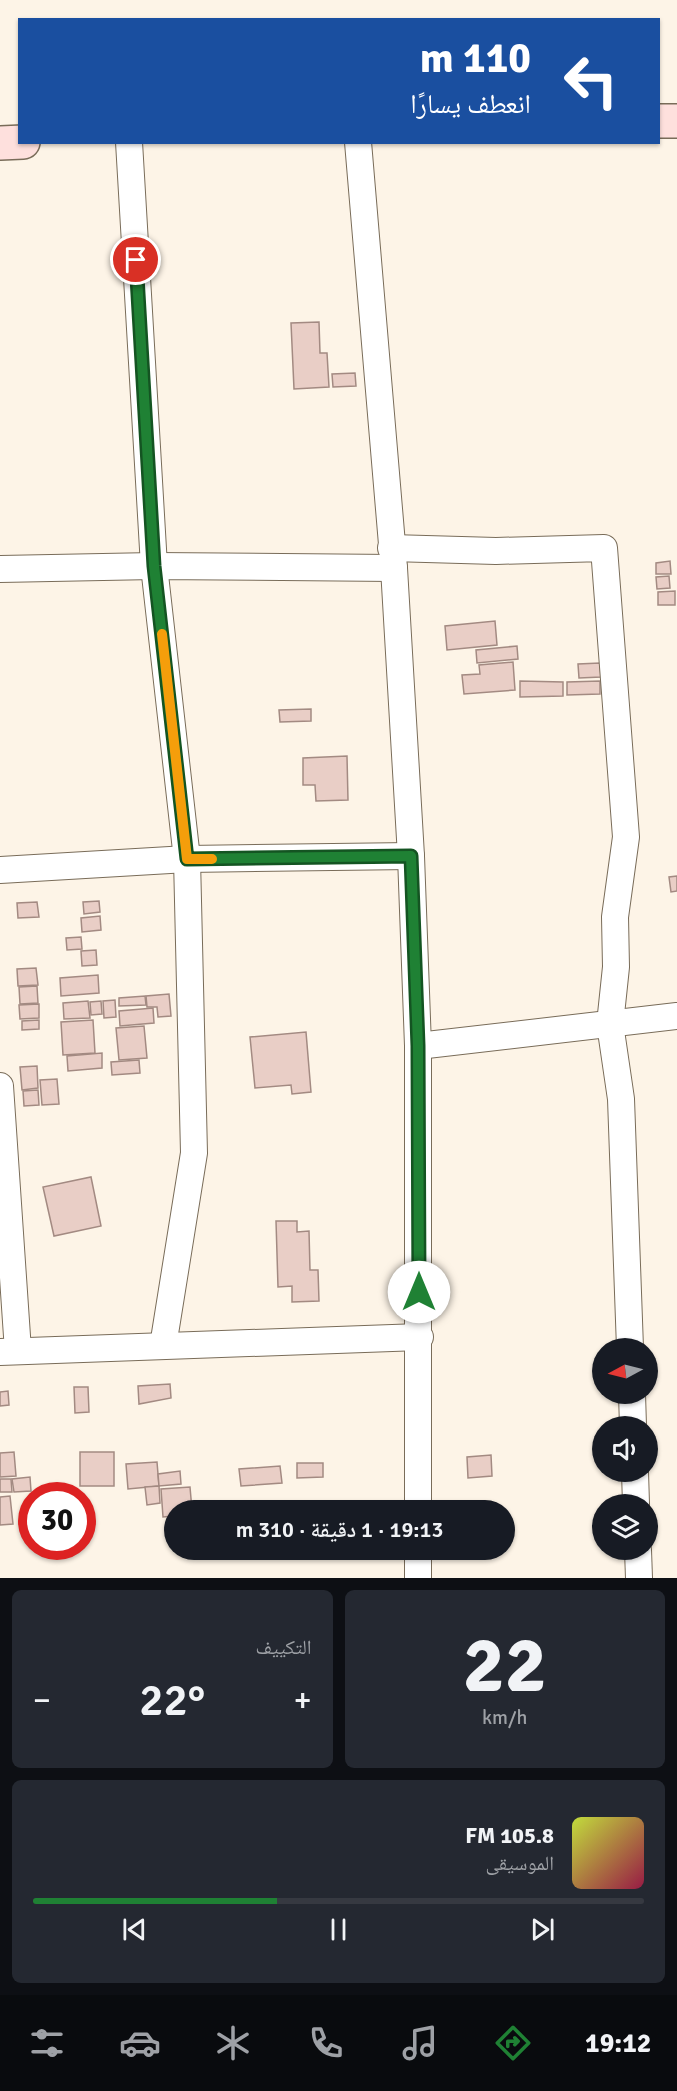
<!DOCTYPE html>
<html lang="ar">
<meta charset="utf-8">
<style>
body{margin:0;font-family:Signika,"Noto Naskh Arabic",sans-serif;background:#242831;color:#f1f3f6;direction:rtl;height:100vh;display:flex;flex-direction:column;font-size:22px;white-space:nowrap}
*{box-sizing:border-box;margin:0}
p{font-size:20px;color:#9ea1a6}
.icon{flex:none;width:33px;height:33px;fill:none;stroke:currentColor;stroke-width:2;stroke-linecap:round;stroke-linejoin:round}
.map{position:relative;height:1578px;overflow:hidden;direction:ltr}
.details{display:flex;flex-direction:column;gap:12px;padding:12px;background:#0d0f14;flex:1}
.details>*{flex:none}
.hud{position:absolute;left:18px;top:18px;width:642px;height:126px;border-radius:0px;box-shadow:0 2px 4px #0004;direction:rtl;background:#1a4fa0;color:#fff;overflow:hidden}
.needle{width:39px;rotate:263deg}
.fabs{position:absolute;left:592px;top:1338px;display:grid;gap:12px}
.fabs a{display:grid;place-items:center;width:66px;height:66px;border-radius:50%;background:#171b24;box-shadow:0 2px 4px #0004;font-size:30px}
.speed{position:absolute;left:18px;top:1482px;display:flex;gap:12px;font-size:30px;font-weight:700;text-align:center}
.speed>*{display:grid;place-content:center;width:78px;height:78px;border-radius:50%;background:#171b24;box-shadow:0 2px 4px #0004;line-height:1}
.speed .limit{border:9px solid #d22;background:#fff;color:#111}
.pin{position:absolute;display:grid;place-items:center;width:51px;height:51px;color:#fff;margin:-26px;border:3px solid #fff;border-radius:50%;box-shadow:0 2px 6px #0007}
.me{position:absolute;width:66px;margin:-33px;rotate:0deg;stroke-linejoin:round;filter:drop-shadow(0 0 4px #0008)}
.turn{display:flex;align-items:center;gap:21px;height:126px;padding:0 30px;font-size:27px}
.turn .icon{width:78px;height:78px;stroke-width:2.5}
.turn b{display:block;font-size:42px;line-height:51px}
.big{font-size:45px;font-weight:600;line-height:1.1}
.details .tile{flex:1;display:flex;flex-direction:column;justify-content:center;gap:9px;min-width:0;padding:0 21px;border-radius:9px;background:#242831}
.details .dial{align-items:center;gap:0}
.dial b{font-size:78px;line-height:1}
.song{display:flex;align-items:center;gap:18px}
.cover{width:72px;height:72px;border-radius:9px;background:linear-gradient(135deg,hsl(70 70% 55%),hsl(340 70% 35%))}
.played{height:6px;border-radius:3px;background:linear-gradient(90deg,#1f8134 40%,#363941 40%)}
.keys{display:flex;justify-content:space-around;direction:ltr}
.heat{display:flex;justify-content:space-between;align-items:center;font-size:33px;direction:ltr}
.details .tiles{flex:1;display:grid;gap:12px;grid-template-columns:1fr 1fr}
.tile:last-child{grid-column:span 2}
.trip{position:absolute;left:164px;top:1500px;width:351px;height:60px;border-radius:30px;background:#171b24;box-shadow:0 2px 4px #0004;font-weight:600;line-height:60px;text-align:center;direction:rtl}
.tab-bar{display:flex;height:96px;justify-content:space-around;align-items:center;background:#090b0e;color:#9ea1a6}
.tab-bar .icon{width:42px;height:42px}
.tab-bar .selected{color:#1f8134}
.tab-bar b{font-size:27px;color:#f1f3f6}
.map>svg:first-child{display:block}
</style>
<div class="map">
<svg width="677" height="1578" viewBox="0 0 677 1578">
<rect width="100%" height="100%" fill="#fdf4e7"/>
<!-- building -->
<g fill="#e9cec6" stroke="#a38a82" stroke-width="1.5">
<polygon points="319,322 320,353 327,353 329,387 294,389 291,323"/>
<polygon points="355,373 356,386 333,387 332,374"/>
<polygon points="670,561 671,574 656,574 656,563"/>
<polygon points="669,576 670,588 657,589 656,577"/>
<polygon points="675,591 675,605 658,605 658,592"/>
<polygon points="495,621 497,645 447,650 445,626"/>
<polygon points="517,646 518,659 477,663 476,650"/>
<polygon points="513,662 515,690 464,694 462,675 480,674 479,665"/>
<polygon points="600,663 601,677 579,678 578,664"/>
<polygon points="520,681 563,682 563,696 520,697"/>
<polygon points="600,681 600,694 567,695 567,682"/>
<polygon points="311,709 311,721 280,722 279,710"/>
<polygon points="347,756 348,800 316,801 315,785 303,785 303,758"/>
<polygon points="677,876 677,891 671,892 669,877"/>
<polygon points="99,901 100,912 84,914 83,902"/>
<polygon points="37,902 39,917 18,918 17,903"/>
<polygon points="100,916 101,930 82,932 81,918"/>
<polygon points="81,937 82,949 67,950 66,938"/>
<polygon points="96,950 97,965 82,966 81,951"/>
<polygon points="36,968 38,985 18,986 17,969"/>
<polygon points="98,975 99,993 61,996 60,978"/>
<polygon points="37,986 38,1003 20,1004 19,987"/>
<polygon points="169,994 171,1016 158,1017 157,1007 147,1007 146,996"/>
<polygon points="145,996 146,1005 119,1006 119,998"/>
<polygon points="115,1000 116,1017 104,1018 103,1001"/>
<polygon points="88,1001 90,1018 64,1019 63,1003"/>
<polygon points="101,1001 102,1014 91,1015 90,1002"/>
<polygon points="39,1004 39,1018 20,1019 19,1005"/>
<polygon points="153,1008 154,1023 120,1026 119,1011"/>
<polygon points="39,1020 39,1029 22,1030 22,1021"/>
<polygon points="93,1020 95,1053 63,1055 61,1022"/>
<polygon points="144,1026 147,1058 119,1060 116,1028"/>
<polygon points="306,1032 311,1092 292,1094 291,1085 255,1088 250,1037"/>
<polygon points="102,1053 102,1068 68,1071 67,1056"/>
<polygon points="139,1060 140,1073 112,1075 111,1062"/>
<polygon points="37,1066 38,1088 22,1090 20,1067"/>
<polygon points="57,1079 59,1104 42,1105 40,1080"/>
<polygon points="38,1090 39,1105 24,1106 23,1091"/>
<polygon points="91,1177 101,1226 54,1236 43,1187"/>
<polygon points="276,1221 297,1221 297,1232 309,1231 310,1270 318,1270 319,1301 292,1302 292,1286 278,1287"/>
<polygon points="170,1384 171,1398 139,1404 138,1386"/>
<polygon points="74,1387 88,1387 89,1412 75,1413"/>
<polygon points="8,1391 9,1405 0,1406 0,1392"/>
<polygon points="14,1452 16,1476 0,1477 0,1453"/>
<rect x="80" y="1452" width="34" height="34"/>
<polygon points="491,1455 492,1476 468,1478 467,1457"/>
<polygon points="157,1462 159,1486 128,1489 126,1464"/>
<polygon points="297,1463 323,1463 323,1477 297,1478"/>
<polygon points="280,1466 282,1483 241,1486 239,1469"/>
<polygon points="180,1471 181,1484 159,1486 158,1474"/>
<polygon points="30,1477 31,1491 14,1492 12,1479"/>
<polygon points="0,1479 11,1479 12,1492 0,1492"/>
<polygon points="159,1486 160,1503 147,1505 145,1487"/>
<polygon points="190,1487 192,1510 174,1510 174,1516 163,1517 161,1489"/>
<polygon points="10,1496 13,1524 0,1525 0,1497"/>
</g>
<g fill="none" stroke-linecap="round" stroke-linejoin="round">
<!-- street casing -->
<g stroke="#796c59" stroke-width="28">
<g id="street">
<polyline points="129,142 154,566 187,859 194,1153 163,1346"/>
<polyline points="358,142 394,568 411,856 418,1046 418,1510"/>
<polyline points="391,548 496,551 604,548 626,837 615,917 616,967 610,1024 621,1099 630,1348"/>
<polyline points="0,569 154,566 394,568"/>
<polyline points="0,870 187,859 411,856"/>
<polyline points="418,1046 677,1016"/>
<polyline points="0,1086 18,1351"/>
<polyline points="0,1352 420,1337"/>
<polyline points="632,1394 633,1426"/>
<polyline points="635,1472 636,1504"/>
<polyline points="638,1550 639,1578"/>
<polyline points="418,1578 418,1550"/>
</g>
</g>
<!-- secondary casing -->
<g stroke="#796c59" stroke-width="36">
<g id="secondary">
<polyline points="658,121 677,121"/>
<polyline points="0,143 23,142"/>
</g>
</g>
<!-- street -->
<use href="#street" stroke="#fff" stroke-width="26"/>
<!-- secondary -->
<use href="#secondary" stroke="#fee0dd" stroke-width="33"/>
</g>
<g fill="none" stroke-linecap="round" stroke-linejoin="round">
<!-- route casing -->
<g stroke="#145422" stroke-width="15">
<polyline id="route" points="136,260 154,566 187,859 411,856 418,1046 419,1292"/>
</g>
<!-- route -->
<use href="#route" stroke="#1f8134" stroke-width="10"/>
<!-- slow -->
<polyline stroke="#f59e0b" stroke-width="10" points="162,634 187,859 212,859"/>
</g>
</svg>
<div class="fabs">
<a><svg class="needle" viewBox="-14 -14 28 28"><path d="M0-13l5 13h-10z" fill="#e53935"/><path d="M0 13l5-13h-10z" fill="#9ea1a6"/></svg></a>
<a><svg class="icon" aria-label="sound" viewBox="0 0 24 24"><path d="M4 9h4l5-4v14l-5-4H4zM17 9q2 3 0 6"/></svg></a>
<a><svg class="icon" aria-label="layers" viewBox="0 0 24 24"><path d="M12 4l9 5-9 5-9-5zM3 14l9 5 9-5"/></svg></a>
</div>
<div class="speed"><div class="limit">30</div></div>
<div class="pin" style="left:136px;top:260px;background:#d93025"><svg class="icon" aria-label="arrive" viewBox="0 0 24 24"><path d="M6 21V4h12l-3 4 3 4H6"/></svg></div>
<svg class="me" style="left:419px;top:1292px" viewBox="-20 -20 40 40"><circle r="19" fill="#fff"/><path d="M0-13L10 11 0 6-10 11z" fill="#1f8134"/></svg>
<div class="trip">19:13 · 1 دقيقة · 310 m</div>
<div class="hud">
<div class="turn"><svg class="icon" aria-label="left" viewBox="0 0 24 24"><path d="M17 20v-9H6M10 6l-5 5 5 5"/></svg><div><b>110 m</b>انعطف يسارًا</div></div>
</div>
</div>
<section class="details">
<div class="tiles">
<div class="tile dial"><b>22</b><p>km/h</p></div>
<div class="tile"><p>التكييف</p>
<div class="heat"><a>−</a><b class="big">22°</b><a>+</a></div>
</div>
<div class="tile">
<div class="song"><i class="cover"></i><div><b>105.8 FM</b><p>الموسيقى</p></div></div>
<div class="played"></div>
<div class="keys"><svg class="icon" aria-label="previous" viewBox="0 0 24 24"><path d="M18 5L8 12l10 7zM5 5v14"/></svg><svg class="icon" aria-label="pause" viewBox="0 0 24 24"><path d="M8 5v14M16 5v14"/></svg><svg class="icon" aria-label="next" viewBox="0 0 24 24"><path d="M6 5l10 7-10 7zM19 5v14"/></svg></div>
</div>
</div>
</section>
<nav class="tab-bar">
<b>19:12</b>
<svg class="icon selected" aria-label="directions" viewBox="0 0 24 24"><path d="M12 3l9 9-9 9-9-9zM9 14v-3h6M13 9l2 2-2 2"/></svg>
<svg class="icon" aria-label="music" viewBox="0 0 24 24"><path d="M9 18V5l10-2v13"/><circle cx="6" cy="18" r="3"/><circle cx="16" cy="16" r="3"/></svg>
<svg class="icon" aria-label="phone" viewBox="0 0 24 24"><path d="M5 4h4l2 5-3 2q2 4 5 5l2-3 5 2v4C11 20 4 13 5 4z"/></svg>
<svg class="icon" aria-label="climate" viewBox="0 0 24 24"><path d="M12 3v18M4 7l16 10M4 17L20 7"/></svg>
<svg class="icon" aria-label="car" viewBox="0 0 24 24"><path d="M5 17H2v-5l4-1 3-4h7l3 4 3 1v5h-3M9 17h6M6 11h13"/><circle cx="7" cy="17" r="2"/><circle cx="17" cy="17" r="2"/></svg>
<svg class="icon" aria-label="filters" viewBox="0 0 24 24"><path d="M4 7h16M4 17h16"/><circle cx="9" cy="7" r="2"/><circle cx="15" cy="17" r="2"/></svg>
</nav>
